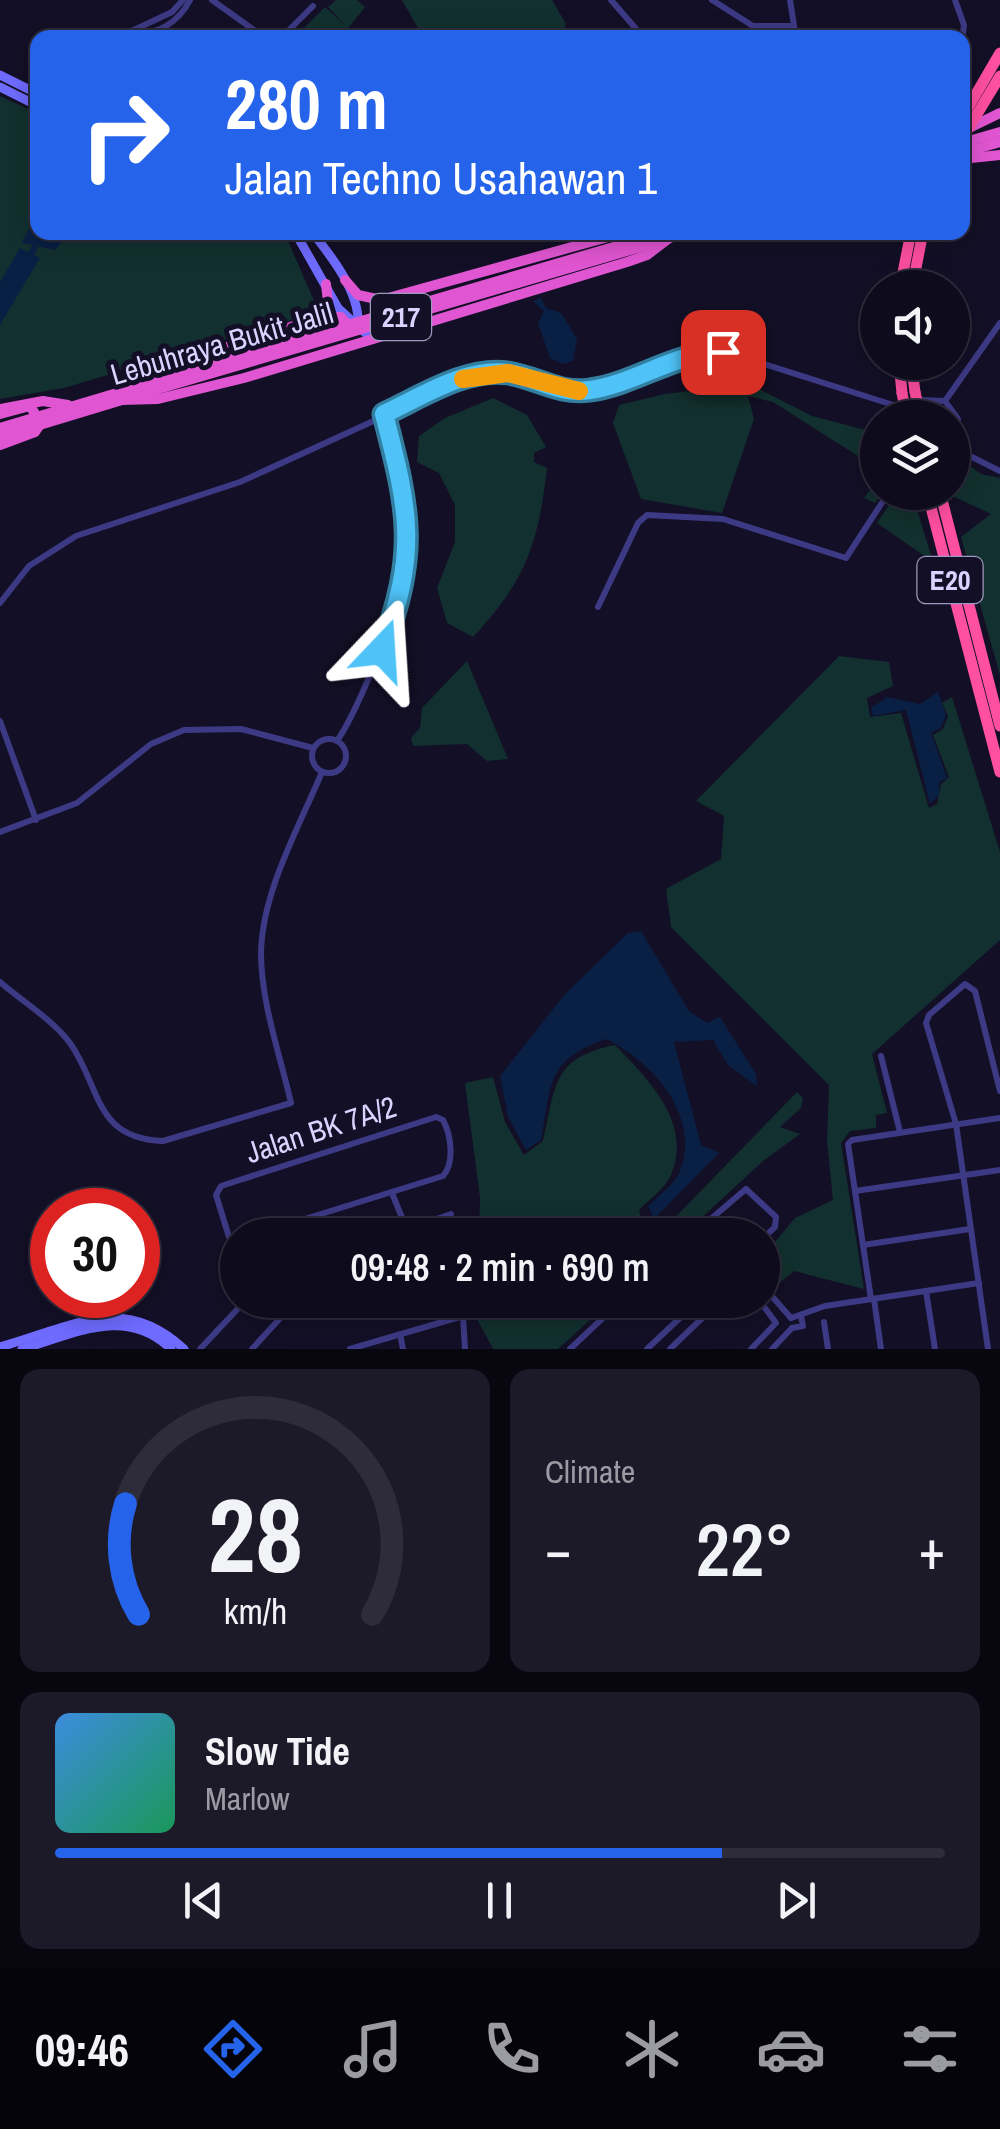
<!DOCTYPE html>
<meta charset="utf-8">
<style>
body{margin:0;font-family:"Archivo Narrow",sans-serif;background:#1c1929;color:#f1f3f6;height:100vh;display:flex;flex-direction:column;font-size:38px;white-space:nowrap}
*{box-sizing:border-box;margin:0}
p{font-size:32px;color:#9b9ba3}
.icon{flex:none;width:55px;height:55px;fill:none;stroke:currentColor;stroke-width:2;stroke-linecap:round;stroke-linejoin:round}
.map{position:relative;height:1349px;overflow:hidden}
.side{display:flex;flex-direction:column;gap:20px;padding:20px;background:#08060f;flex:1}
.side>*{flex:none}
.hud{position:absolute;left:30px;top:30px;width:940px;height:210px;border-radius:20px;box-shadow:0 5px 25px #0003,0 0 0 2px #2e2b3b;background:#2563eb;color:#fff;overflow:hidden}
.tools{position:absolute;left:860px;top:270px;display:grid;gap:20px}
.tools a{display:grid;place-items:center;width:110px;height:110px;border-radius:50%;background:#0e0b1c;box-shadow:0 5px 25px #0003,0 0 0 2px #2e2b3b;font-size:50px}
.speed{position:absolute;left:30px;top:1188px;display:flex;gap:20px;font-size:50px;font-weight:700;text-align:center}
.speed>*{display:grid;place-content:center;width:130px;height:130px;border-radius:50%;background:#0e0b1c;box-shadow:0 5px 25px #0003,0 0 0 2px #2e2b3b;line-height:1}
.speed .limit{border:15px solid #d22;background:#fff;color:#111}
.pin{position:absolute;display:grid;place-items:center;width:85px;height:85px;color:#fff;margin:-42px;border-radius:20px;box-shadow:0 5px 15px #0006}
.me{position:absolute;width:110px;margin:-55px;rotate:20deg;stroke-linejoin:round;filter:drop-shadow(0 0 8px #0008)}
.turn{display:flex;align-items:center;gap:35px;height:210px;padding:0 30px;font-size:45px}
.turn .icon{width:130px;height:130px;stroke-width:2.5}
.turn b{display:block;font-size:70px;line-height:85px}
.big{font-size:75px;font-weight:600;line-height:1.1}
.side .tile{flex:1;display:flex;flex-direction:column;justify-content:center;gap:15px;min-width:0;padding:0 35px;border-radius:20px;background:#1c1929}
.side .dial{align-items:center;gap:0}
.dial svg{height:260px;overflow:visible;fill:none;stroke:#2e2b3b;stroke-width:7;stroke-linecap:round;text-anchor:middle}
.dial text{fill:#f1f3f6;stroke:none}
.song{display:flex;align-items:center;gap:30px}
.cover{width:120px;height:120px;border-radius:15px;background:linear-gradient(135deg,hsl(210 70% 55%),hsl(150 70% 35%))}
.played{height:10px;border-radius:5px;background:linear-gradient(90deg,#2563eb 75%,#2e2b3b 75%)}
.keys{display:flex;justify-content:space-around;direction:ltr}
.heat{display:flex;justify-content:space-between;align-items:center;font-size:55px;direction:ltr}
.side .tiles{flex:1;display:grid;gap:20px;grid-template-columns:1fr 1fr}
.tile:last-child{grid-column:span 2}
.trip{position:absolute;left:220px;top:1218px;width:560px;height:100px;border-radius:50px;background:#0e0b1c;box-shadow:0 5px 25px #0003,0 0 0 2px #2e2b3b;font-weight:600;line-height:100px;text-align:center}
.tab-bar{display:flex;height:160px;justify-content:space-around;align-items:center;background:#06040b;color:#9b9ba3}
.tab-bar .icon{width:70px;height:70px}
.tab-bar .selected{color:#2563eb}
.tab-bar b{font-size:45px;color:#f1f3f6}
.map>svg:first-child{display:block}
</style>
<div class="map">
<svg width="1000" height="1349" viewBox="0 0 1000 1349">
<rect width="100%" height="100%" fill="#130f26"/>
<!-- green -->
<g fill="#12302f">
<polygon points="336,0 357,0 365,7 341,37 295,37 325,7 345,25 328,7"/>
<polygon points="402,0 552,0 566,24 563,37 423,37"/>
<polygon points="0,96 37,113 38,232 278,233 288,241 319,312 64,388 0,399"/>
<polygon points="749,384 812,416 877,433 878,492 882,493 875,503 864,498 876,481 869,463 773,402 748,396 754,419 722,513 641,499 613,423 619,405 665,394"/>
<path d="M 493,398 L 527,415 L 546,447 L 534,453 L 534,462 L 547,468 C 538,545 526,580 473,637 L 447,623 L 437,588 L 455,542 L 455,505 L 439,473 L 417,462 L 419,436 L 445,418 Z"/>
<polygon points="953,454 981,474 1000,478 1000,675 961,537 991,514 946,493 952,492"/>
<polygon points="897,493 912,493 933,562 877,523"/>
<polygon points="839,656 889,662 893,686 867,698 870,717 901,713 929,808 937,804 941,784 949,777 933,735 943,729 948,716 942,703 952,697 1000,852 1000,940 872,1054 887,1113 876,1115 876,1128 850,1131 841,1143 864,1289 794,1271 777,1285 763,1268 763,1256 795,1218 833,1200 827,1140 829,1085 671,927 666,889 721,859 724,816 696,801"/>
<polygon points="467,661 508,759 487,761 467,744 413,746 411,738 420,728 422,708"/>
<path d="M 615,1045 C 648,1079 693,1123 671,1175 C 666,1187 649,1200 639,1210 L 646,1235 L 479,1235 L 480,1198 L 465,1083 L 493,1077 L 505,1122 L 524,1155 L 543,1141 C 556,1085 552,1058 615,1045 Z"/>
<polygon points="797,1092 803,1098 801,1108 780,1127 800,1134 763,1161 683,1235 658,1235"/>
<polygon points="476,1300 612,1300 558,1349 493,1349 476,1317"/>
</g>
<!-- water -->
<g fill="#0a1f44">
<polygon points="37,212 38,232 69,233 55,250 22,243"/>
<polygon points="20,248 40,258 0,325 0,282"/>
<polygon points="541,298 546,308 561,313 577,339 573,361 562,364 550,358 538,323 544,311 533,301"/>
<polygon points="938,692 946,715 941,728 931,733 947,778 939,782 939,795 930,804 906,710 873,716 871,708 887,697 920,704"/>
<path d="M 641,931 L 689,1011 L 707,1023 L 720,1017 L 756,1074 L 757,1086 L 728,1065 L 713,1040 L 674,1042 L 701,1145 L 719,1153 L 654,1219 L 648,1206 C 658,1196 675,1184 680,1171 C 701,1116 653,1062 606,1039 C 546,1060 552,1083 541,1140 L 526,1150 L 508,1117 L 500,1076 L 566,993 L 628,933 Z"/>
</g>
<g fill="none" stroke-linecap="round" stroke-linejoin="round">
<!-- canal -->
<polyline stroke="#0a1f44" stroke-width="6" points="31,255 36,244"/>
<!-- minor -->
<g stroke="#3d3a85" stroke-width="6">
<polyline points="212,0 265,38"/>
<polyline points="611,0 644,38"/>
<polyline points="712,0 753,26 792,26"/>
<polyline points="790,0 796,38"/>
<polyline points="955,0 964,25 962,41"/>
<path d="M 134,30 C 157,38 180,20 190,0"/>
<polyline points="117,38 172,12 183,0"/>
<polyline points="281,38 313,6"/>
<polyline points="945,401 1000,323"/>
<polyline points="906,415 921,400 945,401 958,419 952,442"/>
<polyline points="952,447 1000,471"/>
<polyline points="0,603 29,566 76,536 240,482 474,375 508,373 557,389 593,390 697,354 723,351 906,409"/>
<polyline points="598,607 638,523 647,515 723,519 846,558 889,492"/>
<polyline points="0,721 36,820"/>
<circle cx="329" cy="756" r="17"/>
<path d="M 337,741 C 352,719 361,695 372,671 C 418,569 412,519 385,414"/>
<polyline points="0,832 77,803 151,744 184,730 241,729 313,748"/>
<path d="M 0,982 C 22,1001 53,1020 70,1043 C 101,1087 94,1139 163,1141 L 291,1103 C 280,1055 261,1002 261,953 C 262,892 299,827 322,772"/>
<polyline points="881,1056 900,1132"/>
<polyline points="855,1191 1000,1170"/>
<polyline points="392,1193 407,1230"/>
<polyline points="390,1235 451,1214"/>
<polyline points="692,1235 746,1189 776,1217 775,1227 762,1239"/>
<path d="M 238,1240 L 229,1237 L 216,1195 L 221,1186 L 436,1117 L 443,1120 C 451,1135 455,1162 443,1176 L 254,1235"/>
<polyline points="863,1245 970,1229"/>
<polyline points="762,1285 791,1318"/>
<polyline points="926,1291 935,1349"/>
<polyline points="871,1299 848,1144 852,1140 1000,1118"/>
<polyline points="874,1299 881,1349"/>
<polyline points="462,1300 465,1349"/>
<polyline points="681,1300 689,1309"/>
<polyline points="791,1318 825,1306 979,1283"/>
<polyline points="824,1322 828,1349"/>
<polyline points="792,1328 803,1326 801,1316"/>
<polyline points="400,1334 403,1349"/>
<polyline points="200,1349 246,1300"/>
<polyline points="252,1349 284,1314 314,1300"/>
<polyline points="350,1349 463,1316"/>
<polyline points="570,1349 622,1300"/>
<polyline points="647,1349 699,1300"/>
<polyline points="670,1349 721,1300"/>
<polyline points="751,1349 776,1323 759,1300"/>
<polyline points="772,1349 792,1328"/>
<polyline points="988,1349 956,1124 926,1023 929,1015 965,984 975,991 1000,1091"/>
</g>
<!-- secondary -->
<g stroke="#6f6bff" stroke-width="9">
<polyline points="0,75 38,94"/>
<polyline points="0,87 38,106"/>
<polyline points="295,232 338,308 372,339"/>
<path d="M 312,232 C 332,257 361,294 358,327"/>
<path d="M 0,1347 C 72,1327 123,1292 184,1349"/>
<path d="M 22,1349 C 75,1334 126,1305 171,1349"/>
</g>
<!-- trunk -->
<g stroke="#e055d1" stroke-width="10">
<polyline points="969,128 1000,113"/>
<polyline points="962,143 1000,132"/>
<polyline points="962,153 1000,142"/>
<polyline points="962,159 1000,155"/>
<polyline points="634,241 663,232"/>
<polyline points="637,248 689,232"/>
<polyline points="345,280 358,295 381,300 626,232"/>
<polyline points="322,317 328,302 326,284"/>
<polyline points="146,384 176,363 322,317 341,317 350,327"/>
<polyline points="120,400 158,399 244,378 627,262 647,255 668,239"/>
<polyline points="0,409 43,401 68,405"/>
<polyline points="0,428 184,373"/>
<polyline points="0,437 165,387"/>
</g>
<!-- motorway -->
<g stroke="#ff4fa3" stroke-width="11">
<polyline points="962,118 1000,53"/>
<polyline points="900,288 911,232"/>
<polyline points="912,288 923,232"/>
<polyline points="899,362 902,393"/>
<polyline points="911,362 915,392"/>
<polyline points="927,492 1000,772"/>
<polyline points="940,492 1000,726"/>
</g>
<!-- trunk-bridge -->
<g stroke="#e055d1" stroke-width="10">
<polyline points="184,373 634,241"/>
<polyline points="165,387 637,248"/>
<polyline points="0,414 30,406 41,423 35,432 0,445"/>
</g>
<!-- motorway-bridge -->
<g stroke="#ff4fa3" stroke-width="11">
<polyline points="962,139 1000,76"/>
<polyline points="915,392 921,418"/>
<polyline points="902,393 907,418"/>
</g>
</g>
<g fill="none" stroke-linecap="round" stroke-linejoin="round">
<!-- route casing -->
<g stroke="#337fa1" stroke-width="25">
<path id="route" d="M 382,650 C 418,551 410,514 384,414 C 421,397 466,367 508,373 C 536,377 559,395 590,390 C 635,384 675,352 723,352"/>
</g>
<!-- route -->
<use href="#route" stroke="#4fc3f7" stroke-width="18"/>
<!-- slow -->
<polyline stroke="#f59e0b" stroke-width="18" points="463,379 508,373 579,391"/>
</g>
<g text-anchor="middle" stroke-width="10" stroke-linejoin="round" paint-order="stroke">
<!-- shield labels -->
<g fill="#130f26" stroke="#9e99be" stroke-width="2.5">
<rect x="371" y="294" width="60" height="46" rx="8"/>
<rect x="917.5" y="557" width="65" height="46" rx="8"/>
</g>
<g font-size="28" font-weight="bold" fill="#d9d4ff">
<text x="401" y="327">217</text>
<text x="950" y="590">E20</text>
</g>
<!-- street labels -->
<g font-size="30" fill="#d9d4ff" stroke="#130f26">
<text transform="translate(222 344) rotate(-16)" y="10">Lebuhraya Bukit Jalil</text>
<text transform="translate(321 1130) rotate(-18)" y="10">Jalan BK 7A/2</text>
</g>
</g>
</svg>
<div class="tools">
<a><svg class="icon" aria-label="sound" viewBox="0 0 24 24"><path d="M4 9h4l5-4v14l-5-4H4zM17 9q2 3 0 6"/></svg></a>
<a><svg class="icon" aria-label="layers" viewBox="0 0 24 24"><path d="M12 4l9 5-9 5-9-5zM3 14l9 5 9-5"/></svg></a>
</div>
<div class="speed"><div class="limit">30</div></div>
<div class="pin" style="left:723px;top:352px;background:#d93025"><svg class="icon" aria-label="arrive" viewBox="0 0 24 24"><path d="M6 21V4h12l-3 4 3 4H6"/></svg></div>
<svg class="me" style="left:382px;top:650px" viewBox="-20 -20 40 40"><path d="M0-17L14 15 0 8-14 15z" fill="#4fc3f7" stroke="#fff" stroke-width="4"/></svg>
<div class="trip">09:48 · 2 min · 690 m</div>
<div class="hud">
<div class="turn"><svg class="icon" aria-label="right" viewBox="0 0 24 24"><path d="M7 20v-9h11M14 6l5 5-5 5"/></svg><div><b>280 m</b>Jalan Techno Usahawan 1</div></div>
</div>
</div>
<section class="side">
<div class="tiles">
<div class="tile dial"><svg viewBox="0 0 100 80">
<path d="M14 69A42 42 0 1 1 86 69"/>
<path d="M14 69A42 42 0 0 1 10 35" stroke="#2563eb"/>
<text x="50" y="56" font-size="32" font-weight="700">28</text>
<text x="50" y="72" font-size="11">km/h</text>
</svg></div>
<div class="tile"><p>Climate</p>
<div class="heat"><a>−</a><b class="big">22°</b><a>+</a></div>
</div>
<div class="tile">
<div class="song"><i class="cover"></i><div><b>Slow Tide</b><p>Marlow</p></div></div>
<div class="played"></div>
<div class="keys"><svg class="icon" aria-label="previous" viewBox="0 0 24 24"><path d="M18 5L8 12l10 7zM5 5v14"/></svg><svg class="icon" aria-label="pause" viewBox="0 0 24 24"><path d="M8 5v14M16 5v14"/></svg><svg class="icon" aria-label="next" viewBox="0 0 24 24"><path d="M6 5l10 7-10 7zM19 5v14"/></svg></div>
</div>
</div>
</section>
<nav class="tab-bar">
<b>09:46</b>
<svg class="icon selected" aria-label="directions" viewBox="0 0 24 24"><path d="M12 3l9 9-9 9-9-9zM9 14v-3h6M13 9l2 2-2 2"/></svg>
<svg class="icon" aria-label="music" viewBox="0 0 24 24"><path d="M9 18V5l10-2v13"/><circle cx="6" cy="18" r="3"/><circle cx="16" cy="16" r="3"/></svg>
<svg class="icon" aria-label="phone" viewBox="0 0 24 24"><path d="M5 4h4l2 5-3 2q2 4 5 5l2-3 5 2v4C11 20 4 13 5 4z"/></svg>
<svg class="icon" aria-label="climate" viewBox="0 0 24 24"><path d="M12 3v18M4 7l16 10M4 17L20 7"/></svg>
<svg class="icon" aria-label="car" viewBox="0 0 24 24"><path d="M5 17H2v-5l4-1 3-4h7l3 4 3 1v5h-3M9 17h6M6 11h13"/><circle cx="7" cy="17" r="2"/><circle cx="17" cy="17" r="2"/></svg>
<svg class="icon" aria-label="filters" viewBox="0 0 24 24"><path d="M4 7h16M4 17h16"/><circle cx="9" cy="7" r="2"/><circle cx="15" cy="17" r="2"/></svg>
</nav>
